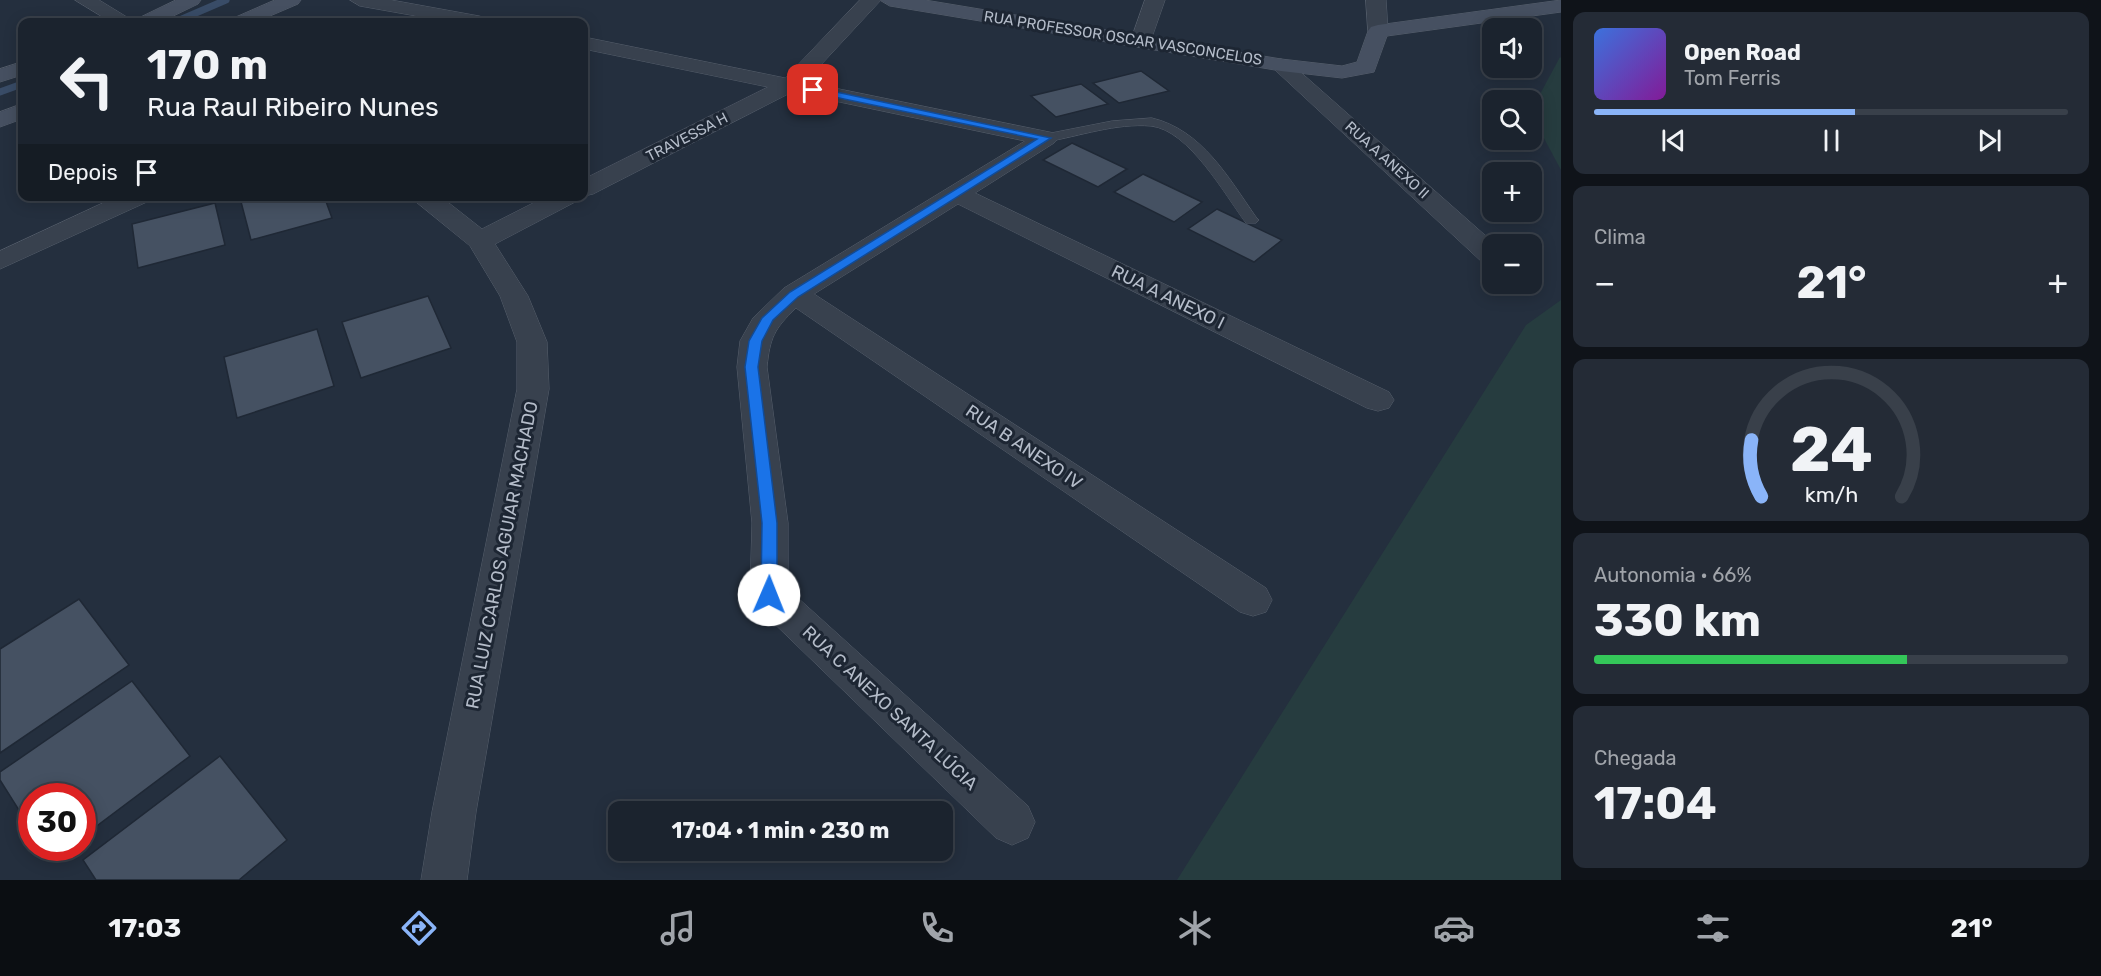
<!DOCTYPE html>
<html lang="pt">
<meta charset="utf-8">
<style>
body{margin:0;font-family:Rubik,sans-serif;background:#242b36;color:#f1f3f6;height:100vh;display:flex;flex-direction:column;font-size:22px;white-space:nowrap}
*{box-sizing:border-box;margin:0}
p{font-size:20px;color:#a0a4aa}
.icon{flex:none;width:33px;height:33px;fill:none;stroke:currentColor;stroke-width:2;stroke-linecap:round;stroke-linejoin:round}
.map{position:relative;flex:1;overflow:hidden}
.drawer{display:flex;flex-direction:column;gap:12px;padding:12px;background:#0f1319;width:540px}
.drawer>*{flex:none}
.top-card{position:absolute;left:18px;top:18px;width:570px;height:183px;border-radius:12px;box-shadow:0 3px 15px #0003,0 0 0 2px #39404a;background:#1b232e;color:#f1f3f6;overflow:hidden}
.controls{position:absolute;left:1482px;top:18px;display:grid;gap:12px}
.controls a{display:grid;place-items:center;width:60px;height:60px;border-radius:12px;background:#1b232e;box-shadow:0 3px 15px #0003,0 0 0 2px #39404a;font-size:30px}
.speed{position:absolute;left:18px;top:783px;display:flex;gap:12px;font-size:30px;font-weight:700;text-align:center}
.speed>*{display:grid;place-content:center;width:78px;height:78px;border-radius:50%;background:#1b232e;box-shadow:0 3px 15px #0003,0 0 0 2px #39404a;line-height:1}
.speed .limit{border:9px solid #d22;background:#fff;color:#111}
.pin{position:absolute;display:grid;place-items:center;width:51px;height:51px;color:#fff;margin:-26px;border-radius:12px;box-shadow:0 3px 9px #0006}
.me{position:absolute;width:66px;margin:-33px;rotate:1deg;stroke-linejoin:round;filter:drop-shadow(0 0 4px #0008)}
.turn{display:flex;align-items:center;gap:21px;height:126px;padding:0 30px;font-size:27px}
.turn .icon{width:78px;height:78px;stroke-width:2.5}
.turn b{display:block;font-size:42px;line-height:51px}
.then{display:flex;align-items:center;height:57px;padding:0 30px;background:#0003;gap:12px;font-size:22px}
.big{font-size:45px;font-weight:700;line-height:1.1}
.drawer .tile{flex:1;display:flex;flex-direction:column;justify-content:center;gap:9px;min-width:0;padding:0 21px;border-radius:12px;background:#242b36}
.drawer .dial{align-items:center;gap:0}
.dial svg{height:156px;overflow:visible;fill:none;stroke:#39404a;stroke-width:7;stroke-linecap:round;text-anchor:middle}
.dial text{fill:#f1f3f6;stroke:none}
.song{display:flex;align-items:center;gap:18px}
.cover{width:72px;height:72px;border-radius:9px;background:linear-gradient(135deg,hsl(220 70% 55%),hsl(290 70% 35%))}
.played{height:6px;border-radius:3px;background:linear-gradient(90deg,#8ab4f8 55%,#39404a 55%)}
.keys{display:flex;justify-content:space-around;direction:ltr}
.heat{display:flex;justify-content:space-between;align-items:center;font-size:33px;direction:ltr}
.charge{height:9px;border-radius:4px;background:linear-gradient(90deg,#34c759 66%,#39404a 0)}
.trip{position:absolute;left:608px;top:801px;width:345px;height:60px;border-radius:12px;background:#1b232e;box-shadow:0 3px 15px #0003,0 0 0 2px #39404a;font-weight:700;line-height:60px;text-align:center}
.menu{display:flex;height:96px;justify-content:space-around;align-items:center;background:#0b0e12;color:#a0a4aa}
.menu .icon{width:42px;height:42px}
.menu .on{color:#8ab4f8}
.menu b{font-size:27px;color:#f1f3f6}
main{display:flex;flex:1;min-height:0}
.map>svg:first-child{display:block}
</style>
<main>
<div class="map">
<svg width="1561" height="880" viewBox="0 0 1561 880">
<rect width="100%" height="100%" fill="#242f3e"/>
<!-- green -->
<g fill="#263c3f">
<polygon points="1560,57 1561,58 1561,170 1532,116 1532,109"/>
<polygon points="1561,300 1561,880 1177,880 1526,325"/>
</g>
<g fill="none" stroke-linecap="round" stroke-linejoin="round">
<!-- stream -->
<g stroke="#394c67" stroke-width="7">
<polyline points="175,22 226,0"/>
<polyline points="0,92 22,84"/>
</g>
</g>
<!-- building -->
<g fill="#455162" stroke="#1f2835" stroke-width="1.5">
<polygon points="1141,71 1169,91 1119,103 1093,83"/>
<polygon points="1081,84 1108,104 1056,117 1031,96"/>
<polygon points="1072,143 1127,169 1098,187 1043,160"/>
<polygon points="1143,174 1202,202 1174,222 1114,192"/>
<polygon points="246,196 324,196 332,218 251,240 240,198"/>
<polygon points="215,203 225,245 138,268 132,224"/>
<polygon points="1217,209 1282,240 1254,262 1188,229"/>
<polygon points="428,296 451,348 361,378 342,322"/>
<polygon points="317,329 334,386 237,418 224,357"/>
<polygon points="79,599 129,665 0,753 0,649"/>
<polygon points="132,681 190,756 82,837 82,796 32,796 32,831 0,780 0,772"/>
<polygon points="220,756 287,840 239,880 96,880 83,860"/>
<polygon points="42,848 68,848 50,861"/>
</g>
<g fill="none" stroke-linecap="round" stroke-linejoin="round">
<!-- lane casing -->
<g stroke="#565f6c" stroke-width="1">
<path id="lane" d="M 1152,118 C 1202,130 1228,177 1256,217 L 1259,220 L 1256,223 L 1246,223 C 1225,195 1189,130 1151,126 C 1116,123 1080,136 1046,142 L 1039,138 L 1041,135 L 1112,121 Z"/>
</g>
<!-- street casing -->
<g stroke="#565f6c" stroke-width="1">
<g id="street">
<polygon points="75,0 99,0 135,22 111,22"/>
<polygon points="350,0 391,0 479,16 486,18 489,22 450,22 360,6"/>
<path d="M 860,0 L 881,0 L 805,82 L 1054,133 L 1058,138 L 1054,143 L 975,193 L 1389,392 L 1394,400 L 1389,408 L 1378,411 L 1367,408 L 958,204 L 814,294 L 1266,588 L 1272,600 L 1266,612 L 1253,616 L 1240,612 L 796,308 C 774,329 770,338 767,367 L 788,523 L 788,589 L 1028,806 L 1035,822 L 1028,838 L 1012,845 L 996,838 L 756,606 L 750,595 L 752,523 L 737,367 L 740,341 L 753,318 L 784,288 L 1025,141 L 792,92 L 593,194 L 584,196 L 584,179 L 768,87 L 584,49 L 584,37 L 785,78 Z"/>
<polygon points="1145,0 1165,0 1151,40 1148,44 1134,44 1131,40"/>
<polygon points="1366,0 1386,0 1388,31 1385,35 1371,35 1368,31"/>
<polygon points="1281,59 1288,61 1495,244 1492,244 1492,264 1482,262 1274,69 1270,65 1274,61"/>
<polygon points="118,196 152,196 149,201 0,269 0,251"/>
<polygon points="409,196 440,196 482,229 547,196 580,196 577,201 495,244 528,296 547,342 549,389 476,812 467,880 421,880 432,812 517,389 517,342 500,296 470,246"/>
</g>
</g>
<!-- secondary casing -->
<g stroke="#565f6c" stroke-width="1">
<g id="secondary">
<polygon points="176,0 201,0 198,4 161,22 136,22 139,18"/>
<polygon points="275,0 301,0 298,4 256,22 231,22 234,18"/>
<polygon points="880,0 925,0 1281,59 1342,66 1357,62 1368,31 1371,27 1378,25 1561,0 1561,12 1387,36 1374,72 1342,78 1281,71 890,6"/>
<polygon points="22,62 22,75 0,82 0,69"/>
<polygon points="22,104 22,119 0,127 0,112"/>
</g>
</g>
<!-- lane -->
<use href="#lane" fill="#38414e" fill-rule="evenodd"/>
<!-- street -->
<use href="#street" fill="#38414e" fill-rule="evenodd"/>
<!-- secondary -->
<use href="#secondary" fill="#465061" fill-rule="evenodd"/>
</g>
<!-- route -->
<polygon fill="#1a73e8" stroke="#114b97" stroke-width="1.5" points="813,87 1051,138 798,297 773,320 762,341 758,367 777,523 777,595 774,600 763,600 761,595 762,523 745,367 749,341 762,318 790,292 1037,139 810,92 810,88"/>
<g text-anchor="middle" stroke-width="6" stroke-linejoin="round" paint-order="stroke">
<!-- far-street labels -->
<g font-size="15" fill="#b4bcc9" stroke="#1d2633">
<text transform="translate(1123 38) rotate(9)" y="5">RUA PROFESSOR OSCAR VASCONCELOS</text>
<text transform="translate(687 137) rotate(-27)" y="5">TRAVESSA H</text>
<text transform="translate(1387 160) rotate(42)" y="5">RUA A ANEXO II</text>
</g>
<!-- street labels -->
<g font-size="18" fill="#b4bcc9" stroke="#1d2633">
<text transform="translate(1168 297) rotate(26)" y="6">RUA A ANEXO I</text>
<text transform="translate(1024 447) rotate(34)" y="6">RUA B ANEXO IV</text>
<text transform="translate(502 555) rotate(-79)" y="6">RUA LUIZ CARLOS AGUIAR MACHADO</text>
<text transform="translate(890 708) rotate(43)" y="6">RUA C ANEXO SANTA LÚCIA</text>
</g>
</g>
</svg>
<div class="controls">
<a><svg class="icon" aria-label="sound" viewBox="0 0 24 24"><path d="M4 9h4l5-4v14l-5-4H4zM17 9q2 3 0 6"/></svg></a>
<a><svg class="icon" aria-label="search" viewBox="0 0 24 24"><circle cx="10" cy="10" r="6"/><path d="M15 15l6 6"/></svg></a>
<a>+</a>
<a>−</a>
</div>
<div class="speed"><div class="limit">30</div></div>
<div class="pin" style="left:813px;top:90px;background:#d93025"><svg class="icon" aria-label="arrive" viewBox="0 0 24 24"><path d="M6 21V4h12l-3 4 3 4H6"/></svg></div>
<svg class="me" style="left:769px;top:595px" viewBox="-20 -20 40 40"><circle r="19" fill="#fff"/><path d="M0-13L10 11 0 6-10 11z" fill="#1a73e8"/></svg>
<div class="trip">17:04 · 1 min · 230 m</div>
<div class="top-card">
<div class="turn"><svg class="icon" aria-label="left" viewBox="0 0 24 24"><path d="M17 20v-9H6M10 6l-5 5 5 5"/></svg><div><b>170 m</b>Rua Raul Ribeiro Nunes</div></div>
<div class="then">Depois<svg class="icon" aria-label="arrive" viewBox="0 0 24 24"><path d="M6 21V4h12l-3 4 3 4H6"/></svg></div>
</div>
</div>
<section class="drawer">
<div class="tile">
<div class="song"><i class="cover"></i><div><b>Open Road</b><p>Tom Ferris</p></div></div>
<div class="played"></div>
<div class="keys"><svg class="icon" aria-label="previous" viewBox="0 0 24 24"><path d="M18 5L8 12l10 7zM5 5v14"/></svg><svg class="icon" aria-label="pause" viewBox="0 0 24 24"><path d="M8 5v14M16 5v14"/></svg><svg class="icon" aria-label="next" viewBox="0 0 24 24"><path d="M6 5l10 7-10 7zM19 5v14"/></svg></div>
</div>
<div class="tile"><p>Clima</p>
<div class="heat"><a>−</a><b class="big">21°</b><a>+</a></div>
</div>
<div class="tile dial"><svg viewBox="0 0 100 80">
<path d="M14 69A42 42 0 1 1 86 69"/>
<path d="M14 69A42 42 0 0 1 9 40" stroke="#8ab4f8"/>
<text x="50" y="56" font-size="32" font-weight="700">24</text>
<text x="50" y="72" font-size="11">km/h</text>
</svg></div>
<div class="tile"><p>Autonomia · 66%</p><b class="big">330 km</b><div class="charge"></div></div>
<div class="tile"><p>Chegada</p><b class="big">17:04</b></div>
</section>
</main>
<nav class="menu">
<b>17:03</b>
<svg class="icon on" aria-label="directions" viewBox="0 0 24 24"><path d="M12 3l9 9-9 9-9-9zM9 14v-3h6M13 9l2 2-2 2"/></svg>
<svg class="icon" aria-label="music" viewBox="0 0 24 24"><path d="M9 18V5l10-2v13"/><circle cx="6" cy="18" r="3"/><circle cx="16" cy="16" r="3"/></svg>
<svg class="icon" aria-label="phone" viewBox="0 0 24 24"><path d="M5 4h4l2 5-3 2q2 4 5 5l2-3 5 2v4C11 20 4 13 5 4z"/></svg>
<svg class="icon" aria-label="climate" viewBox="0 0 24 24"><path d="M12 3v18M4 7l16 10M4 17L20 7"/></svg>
<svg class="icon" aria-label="car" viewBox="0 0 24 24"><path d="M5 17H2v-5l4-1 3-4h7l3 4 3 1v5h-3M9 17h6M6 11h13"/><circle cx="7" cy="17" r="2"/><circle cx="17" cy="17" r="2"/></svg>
<svg class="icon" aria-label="filters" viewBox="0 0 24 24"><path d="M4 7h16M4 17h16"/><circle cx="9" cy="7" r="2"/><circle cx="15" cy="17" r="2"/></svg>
<b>21°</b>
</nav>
